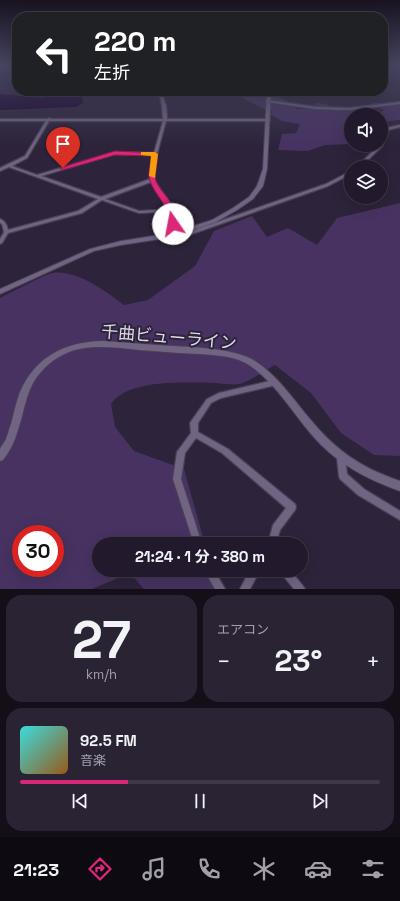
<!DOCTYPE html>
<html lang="ja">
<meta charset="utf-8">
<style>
body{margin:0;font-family:"Space Grotesk","Noto Sans JP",sans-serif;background:#2a2334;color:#f1f3f6;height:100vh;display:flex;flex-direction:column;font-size:15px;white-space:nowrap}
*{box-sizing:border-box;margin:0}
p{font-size:13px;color:#a2a1a9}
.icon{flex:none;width:22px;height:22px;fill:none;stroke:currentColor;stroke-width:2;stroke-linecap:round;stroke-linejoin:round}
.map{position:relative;height:589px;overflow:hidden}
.sheet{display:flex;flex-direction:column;gap:6px;padding:6px;background:#130e18;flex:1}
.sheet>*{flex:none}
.guide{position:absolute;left:12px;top:12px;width:376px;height:84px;border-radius:16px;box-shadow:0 4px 16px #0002,0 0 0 1px #3f3848;background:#202124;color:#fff;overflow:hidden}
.tools{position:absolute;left:344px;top:108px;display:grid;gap:8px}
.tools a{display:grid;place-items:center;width:44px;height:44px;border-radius:50%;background:#221a2c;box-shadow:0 4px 16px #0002,0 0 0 1px #3f3848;font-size:20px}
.speed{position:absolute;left:12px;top:525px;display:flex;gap:8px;font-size:20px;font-weight:700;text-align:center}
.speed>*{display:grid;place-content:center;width:52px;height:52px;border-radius:50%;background:#221a2c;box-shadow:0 4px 16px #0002,0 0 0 1px #3f3848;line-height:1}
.speed .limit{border:6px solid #d22;background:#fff;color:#111}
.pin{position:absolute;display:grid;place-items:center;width:34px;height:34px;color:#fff;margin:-41px -17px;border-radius:50% 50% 50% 0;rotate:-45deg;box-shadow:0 0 4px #0007}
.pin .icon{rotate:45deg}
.me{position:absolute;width:44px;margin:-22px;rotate:348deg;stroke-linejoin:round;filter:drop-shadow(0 0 3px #0008)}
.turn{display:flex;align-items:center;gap:14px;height:84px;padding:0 16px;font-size:18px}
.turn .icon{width:52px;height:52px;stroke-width:2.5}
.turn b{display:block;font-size:28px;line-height:34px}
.big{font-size:30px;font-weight:700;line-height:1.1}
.sheet .card{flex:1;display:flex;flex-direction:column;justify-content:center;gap:6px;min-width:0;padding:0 14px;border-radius:16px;background:#2a2334}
.sheet .dial{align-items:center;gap:0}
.dial b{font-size:52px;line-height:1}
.song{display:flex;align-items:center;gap:12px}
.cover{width:48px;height:48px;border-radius:6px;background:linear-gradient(135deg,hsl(180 70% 55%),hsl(30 70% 35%))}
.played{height:4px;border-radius:2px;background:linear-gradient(90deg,#db2777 30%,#3f3848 30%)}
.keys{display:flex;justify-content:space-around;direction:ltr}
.heat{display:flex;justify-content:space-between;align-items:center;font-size:22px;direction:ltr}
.sheet .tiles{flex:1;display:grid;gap:6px;grid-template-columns:1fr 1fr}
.card:last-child{grid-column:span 2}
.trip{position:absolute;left:92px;top:537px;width:216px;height:40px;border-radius:20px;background:#221a2c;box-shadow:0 4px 16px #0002,0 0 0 1px #3f3848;font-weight:700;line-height:40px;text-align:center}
.tab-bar{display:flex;height:64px;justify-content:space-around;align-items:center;background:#0e0a12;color:#a2a1a9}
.tab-bar .icon{width:28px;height:28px}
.tab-bar .current{color:#db2777}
.tab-bar b{font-size:18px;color:#f1f3f6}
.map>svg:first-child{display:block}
</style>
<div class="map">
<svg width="400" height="589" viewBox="0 0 400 589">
<rect width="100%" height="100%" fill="#2d233a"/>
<!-- green -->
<g fill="#473262" fill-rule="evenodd">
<path d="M 229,91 C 255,91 276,89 297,109 L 315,108 L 315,103 C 329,103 329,107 340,110 C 350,112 359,109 369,112 L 351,115 L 351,144 L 325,145 L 308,151 L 278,150 L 282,134 L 296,133 L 300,124 L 282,121 L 271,115 L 272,111 L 262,108 Z"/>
<polygon points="369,102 400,105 400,120 381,122 381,115 374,115 385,110"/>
<path d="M 400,203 L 400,456 L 374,455 L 341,433 L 311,393 L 275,365 C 266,370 250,381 240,384 C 233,385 223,384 216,383 C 186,383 130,378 111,404 L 115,427 L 134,451 L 184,469 L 205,544 L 99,544 L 99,570 L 209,570 L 219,589 L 144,589 L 130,573 L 92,589 L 0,589 L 0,298 C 10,293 43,275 53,273 C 76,269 107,292 124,305 L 148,300 L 195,266 L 214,231 L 252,216 L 267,237 L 288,228 L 317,245 L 337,218 ZM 21,534 L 55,534 L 55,568 L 21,568 Z"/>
</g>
<!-- water -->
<polygon fill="#19012e" points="81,92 83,103 76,107 0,110 0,94 41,98"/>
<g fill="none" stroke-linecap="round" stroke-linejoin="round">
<!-- minor casing -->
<g stroke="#494056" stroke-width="2.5">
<g id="minor">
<polygon points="387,64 400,65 400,67 388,65"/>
<polygon points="0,65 17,66 17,68 0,67"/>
<path d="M 159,91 L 161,91 L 166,106 L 167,119 L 268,119 L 270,120 L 268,121 L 166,121 L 157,154 L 154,180 L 172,206 L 174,213 L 175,235 L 175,236 L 173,236 L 171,235 L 170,214 L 157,212 L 139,213 L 102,200 L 82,213 L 8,233 L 2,243 L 0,244 L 0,239 L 4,232 L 2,224 L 0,223 L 0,219 C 5,221 7,225 8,230 L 78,211 L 98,199 L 9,167 L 0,171 L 0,168 L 25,156 L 46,121 L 0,121 L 0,119 L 47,119 L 49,118 L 51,119 L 163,119 L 162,106 ZM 49,121 L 163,121 L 154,153 L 115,152 L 37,175 L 12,166 L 27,158 ZM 115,154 L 153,155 L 150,179 L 101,197 L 41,176 ZM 151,182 L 168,206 L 169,211 L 157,210 L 139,211 L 105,199 Z"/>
<polygon points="267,100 316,107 349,108 400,102 400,104 349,110 316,109 266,102 266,100"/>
<polygon points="400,125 400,127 388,130 382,146 361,167 357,167 379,145 381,145 381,140 386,128"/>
<polygon points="351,171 351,174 328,186 175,240 171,240 171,238 326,184"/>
<polygon points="274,380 276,381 277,383 276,385 221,398 211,403 198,423 198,432 228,449 295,504 296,507 295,510 280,530 276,544 268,544 273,525 286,508 222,453 196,438 185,453 181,479 202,544 194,544 173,479 177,452 191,433 190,423 207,399 219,393"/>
<polygon points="341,455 344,456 345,458 347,474 364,489 400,511 400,520 358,495 340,479 339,476 337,458 338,456"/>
<polygon points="204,570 214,570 225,589 215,589"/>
<polygon points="250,570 260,570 250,589 240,589"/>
<polygon points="279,570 290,570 303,586 305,589 294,589 281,573"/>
</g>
</g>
<!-- tertiary casing -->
<g stroke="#494056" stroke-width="2">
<g id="tertiary">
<polygon points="267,91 271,91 267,169 263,186 253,199 237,210 216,222 173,237 121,245 94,251 0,294 0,289 90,249 121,241 172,233 212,220 233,208 249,197 257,186 263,169"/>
<path d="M 103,341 C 121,342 139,344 157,345 C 184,347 234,347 255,361 C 277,375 293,399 309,418 C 335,450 361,468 400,481 L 400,491 C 366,479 336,463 312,435 C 292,412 275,382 249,365 C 246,363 242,361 239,360 C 223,354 196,354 179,353 C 166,352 153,351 139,350 C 120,348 99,345 79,349 C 65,352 51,360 41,372 C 26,388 25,410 18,430 C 15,441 10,451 3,460 L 0,461 C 0,458 0,452 0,449 C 1,446 5,442 6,439 C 8,434 9,429 11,424 C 14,413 16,402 20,392 C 36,356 65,342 103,341 Z"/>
</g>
</g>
<!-- minor -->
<use href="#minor" fill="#706482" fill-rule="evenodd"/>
<!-- tertiary -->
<use href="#tertiary" fill="#706482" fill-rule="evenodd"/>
</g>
<!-- sky -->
<linearGradient id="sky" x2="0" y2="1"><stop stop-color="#191320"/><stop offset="0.44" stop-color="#464560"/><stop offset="1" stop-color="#464560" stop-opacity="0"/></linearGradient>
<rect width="400" height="147" fill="url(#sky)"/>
<!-- route -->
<path fill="#db2777" stroke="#8e194d" d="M 115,151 L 157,153 C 159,161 153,173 156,181 C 162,196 182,207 175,225 L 169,224 C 168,202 157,199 150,181 C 147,175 151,163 151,156 L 115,155 L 63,170 L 60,168 Z"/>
<!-- slow -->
<polygon fill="#f59e0b" points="141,152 155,152 158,154 155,178 149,176 151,156 141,155"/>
<g text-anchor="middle" stroke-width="4" stroke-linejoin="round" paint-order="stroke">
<!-- near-street labels -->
<g font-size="17" fill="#ddd8e7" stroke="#2d233a">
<text transform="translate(169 337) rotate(5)" y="6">千曲ビューライン</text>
</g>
</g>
</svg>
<div class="tools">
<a><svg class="icon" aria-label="sound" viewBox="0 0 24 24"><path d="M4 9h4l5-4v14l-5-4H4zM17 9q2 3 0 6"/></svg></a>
<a><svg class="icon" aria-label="layers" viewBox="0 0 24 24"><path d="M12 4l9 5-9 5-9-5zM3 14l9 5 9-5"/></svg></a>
</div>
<div class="speed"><div class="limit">30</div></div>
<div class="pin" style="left:63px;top:168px;background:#d93025"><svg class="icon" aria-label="arrive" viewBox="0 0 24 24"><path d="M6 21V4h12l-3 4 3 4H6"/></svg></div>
<svg class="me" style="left:173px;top:224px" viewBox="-20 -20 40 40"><circle r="19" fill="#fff"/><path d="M0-13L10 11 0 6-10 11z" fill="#db2777"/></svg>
<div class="trip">21:24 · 1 分 · 380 m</div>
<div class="guide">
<div class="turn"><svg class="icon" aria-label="left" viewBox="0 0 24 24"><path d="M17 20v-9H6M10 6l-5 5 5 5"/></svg><div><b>220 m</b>左折</div></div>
</div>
</div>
<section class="sheet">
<div class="tiles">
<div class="card dial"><b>27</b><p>km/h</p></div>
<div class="card"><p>エアコン</p>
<div class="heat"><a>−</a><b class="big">23°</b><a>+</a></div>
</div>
<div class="card">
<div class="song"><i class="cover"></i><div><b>92.5 FM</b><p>音楽</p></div></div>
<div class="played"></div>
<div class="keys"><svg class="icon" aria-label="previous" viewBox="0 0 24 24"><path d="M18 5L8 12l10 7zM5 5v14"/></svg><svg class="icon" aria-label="pause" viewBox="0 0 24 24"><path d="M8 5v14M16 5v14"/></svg><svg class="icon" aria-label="next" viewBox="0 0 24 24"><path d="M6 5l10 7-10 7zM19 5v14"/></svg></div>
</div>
</div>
</section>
<nav class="tab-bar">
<b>21:23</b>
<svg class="icon current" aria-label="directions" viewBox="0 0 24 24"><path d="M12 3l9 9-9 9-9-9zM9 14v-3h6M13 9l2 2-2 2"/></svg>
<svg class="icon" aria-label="music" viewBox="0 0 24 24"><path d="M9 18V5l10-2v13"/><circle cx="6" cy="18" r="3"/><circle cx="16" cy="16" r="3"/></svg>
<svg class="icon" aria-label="phone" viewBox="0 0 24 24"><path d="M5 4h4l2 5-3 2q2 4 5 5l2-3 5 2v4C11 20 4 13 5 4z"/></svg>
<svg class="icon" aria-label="climate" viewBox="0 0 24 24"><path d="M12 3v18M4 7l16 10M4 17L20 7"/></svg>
<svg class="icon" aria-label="car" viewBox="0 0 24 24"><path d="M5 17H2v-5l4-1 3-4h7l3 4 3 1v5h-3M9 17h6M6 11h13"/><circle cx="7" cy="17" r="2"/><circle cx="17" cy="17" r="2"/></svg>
<svg class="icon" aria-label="filters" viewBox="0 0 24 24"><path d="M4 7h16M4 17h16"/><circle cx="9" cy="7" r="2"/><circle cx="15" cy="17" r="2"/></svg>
</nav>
